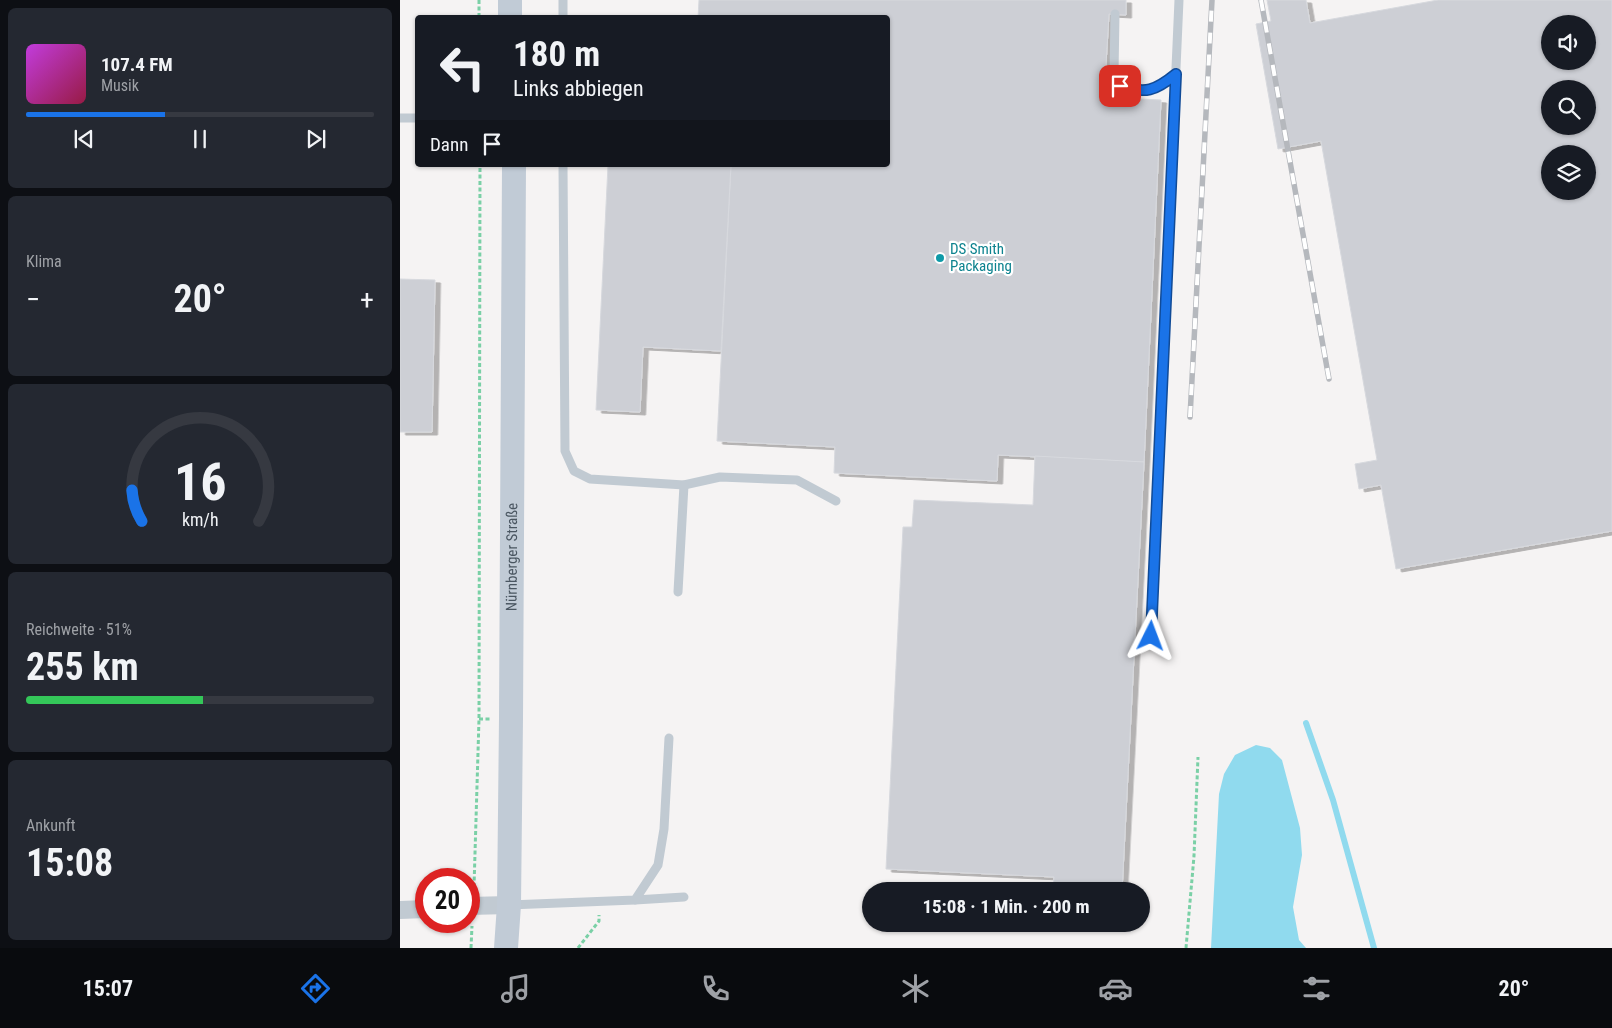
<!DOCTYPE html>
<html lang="de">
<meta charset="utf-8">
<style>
body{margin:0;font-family:"Roboto Condensed",sans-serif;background:#242831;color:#f1f3f6;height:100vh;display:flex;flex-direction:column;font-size:19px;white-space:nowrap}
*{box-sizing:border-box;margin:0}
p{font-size:16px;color:#9ea1a6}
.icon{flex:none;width:28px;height:28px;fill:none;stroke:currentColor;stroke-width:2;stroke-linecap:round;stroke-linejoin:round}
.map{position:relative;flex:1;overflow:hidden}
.drawer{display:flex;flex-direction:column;gap:8px;padding:8px;background:#0d0f14;width:400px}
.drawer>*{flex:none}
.top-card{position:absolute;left:15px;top:15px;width:475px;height:152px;border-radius:5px;box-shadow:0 1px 4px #0004;background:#171b24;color:#f1f3f6;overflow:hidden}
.buttons{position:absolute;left:1141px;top:15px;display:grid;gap:10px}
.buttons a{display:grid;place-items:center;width:55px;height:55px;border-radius:50%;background:#171b24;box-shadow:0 1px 4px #0004;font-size:25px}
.speed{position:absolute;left:15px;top:868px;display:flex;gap:10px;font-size:25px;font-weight:700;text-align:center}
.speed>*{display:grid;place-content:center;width:65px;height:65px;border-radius:50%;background:#171b24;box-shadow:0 1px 4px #0004;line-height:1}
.speed .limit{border:8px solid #d22;background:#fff;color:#111}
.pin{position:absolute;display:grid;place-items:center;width:42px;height:42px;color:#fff;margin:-21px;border-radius:10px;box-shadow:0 2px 8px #0006}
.me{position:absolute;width:55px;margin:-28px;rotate:3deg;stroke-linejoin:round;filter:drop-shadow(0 0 4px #0008)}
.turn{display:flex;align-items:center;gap:18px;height:105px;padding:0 15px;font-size:22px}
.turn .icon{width:65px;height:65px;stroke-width:2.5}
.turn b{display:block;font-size:35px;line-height:42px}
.then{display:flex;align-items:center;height:48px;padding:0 15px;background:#0003;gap:10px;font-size:19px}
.big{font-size:38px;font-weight:700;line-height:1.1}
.drawer .widget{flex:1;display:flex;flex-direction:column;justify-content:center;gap:8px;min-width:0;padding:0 18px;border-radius:8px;background:#242831}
.drawer .dial{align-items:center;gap:0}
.dial svg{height:130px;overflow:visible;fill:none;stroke:#363941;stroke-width:7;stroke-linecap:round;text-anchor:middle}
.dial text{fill:#f1f3f6;stroke:none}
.song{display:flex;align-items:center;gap:15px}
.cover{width:60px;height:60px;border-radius:8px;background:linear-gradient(135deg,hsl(290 70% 55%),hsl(340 70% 35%))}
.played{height:5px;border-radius:2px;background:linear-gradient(90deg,#1a73e8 40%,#363941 40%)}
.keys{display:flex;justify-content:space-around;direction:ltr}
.heat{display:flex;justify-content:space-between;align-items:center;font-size:28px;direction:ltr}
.charge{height:8px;border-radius:4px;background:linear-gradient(90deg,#34c759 51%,#363941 0)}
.trip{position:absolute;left:462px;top:882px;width:288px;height:50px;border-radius:25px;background:#171b24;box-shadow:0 1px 4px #0004;font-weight:700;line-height:50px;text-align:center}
.tab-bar{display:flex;height:80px;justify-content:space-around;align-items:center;background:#090b0e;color:#9ea1a6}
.tab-bar .icon{width:35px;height:35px}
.tab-bar .selected{color:#1a73e8}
.tab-bar b{font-size:22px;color:#f1f3f6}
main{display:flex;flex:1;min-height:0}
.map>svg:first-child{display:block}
</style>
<main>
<section class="drawer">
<div class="widget">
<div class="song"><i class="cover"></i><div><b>107.4 FM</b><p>Musik</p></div></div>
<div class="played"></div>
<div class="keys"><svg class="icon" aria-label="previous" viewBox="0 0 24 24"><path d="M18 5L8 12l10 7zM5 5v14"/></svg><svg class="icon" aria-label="pause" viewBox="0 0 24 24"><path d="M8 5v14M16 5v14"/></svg><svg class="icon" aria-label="next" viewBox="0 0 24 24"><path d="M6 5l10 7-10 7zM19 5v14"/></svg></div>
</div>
<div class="widget"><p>Klima</p>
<div class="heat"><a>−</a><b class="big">20°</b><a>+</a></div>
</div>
<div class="widget dial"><svg viewBox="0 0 100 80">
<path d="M14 69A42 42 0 1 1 86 69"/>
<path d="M14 69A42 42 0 0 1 8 50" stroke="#1a73e8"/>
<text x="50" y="56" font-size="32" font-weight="700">16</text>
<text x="50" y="72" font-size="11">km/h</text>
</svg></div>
<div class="widget"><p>Reichweite · 51%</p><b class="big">255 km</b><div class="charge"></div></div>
<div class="widget"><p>Ankunft</p><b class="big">15:08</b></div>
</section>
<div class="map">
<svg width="1212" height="948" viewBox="0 0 1212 948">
<defs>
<filter id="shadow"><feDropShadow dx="5.5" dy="3" stdDeviation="0" flood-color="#0004"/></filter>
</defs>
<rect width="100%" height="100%" fill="#f5f3f3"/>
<!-- water -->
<polygon fill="#90daee" points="856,745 870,748 882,760 900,828 902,855 893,907 899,940 906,948 811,948 819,794 824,774 835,755"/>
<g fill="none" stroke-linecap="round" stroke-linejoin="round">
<!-- stream -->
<polyline stroke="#90daee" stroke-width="6" points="906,723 933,800 974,948"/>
</g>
<!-- building -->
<g fill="#cdcfd5" stroke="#d7d9de" fill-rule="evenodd" filter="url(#shadow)">
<polygon points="299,0 726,0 726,15 709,14 704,97 761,100 744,462 598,455 597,481 434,473 435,447 317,441 331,165 488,165 488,18 298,18"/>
<path d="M 867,0 L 906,0 L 910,23 L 1038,0 L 1212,0 L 1212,531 L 996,569 L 981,485 L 959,489 L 955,464 L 977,460 L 921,141 L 878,149 L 856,24 L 871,21 ZM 1150,24 L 1188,24 L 1188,61 L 1150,61 ZM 1150,89 L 1188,89 L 1188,126 L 1150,126 ZM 1150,154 L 1188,154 L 1188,191 L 1150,191 Z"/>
<polygon points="208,165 331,165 321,351 243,347 240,412 196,410"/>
<polygon points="0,279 35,280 32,432 0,432"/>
<polygon points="635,456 744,462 722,891 653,891 654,877 486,869 503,527 512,527 514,500 633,505"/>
</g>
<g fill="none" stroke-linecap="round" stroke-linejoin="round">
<!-- path -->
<g stroke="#7ad0a6" stroke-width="3" stroke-dasharray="4 2.5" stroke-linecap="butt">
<polyline points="79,0 79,18"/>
<polyline points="79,719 90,719"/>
<polyline points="74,887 79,719 80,165"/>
<polyline points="71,948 72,926"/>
<polyline points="178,948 199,921 199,915"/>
<polyline points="786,948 794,856 798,757"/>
</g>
<!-- lane -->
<g stroke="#c1cad2" stroke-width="9">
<path d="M 715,14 L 714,74 L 720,86 C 746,95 755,91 776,74"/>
<polyline points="163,18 163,0"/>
<polyline points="0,118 18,118"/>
<polyline points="163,165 165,451 174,471 190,479 284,485 320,477 397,480 436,501"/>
<polyline points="278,592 284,485"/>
<polyline points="751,636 779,0"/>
<polyline points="235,900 284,897"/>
<polyline points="109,905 235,900 258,865 264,829 269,738"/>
</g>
<!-- street -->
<g stroke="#c1cad2" stroke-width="18">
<polyline points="69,906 109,905"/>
<polyline points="0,910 26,909"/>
</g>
<!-- secondary -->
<g stroke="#c1cbd6" stroke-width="24">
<polyline points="110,0 110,18"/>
<path id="s1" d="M 106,948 L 109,905 L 111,718 L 114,165"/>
</g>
<!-- rail casing -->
<g stroke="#b5b8bd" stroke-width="5.5">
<g id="rail">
<polyline points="861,0 929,379"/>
<polyline points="790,417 812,0"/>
</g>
</g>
<!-- rail -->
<use href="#rail" stroke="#fff" stroke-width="4" stroke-dasharray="11" stroke-linecap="butt"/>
</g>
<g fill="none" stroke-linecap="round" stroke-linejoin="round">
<!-- route casing -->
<g stroke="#114b97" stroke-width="12">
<path id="route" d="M 720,86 C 746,94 755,91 776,74 L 751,636"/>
</g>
<!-- route -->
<use href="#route" stroke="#1a73e8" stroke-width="9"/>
</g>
<!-- markers -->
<circle fill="#0f9aa8" stroke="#fff" stroke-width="2" cx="540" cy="258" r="5"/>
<g text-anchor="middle" stroke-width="4.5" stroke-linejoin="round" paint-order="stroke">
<!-- culture labels -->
<g font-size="15" fill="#0d838f" stroke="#fff" text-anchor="start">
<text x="550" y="254">DS Smith<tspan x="550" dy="17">Packaging</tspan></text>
</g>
<!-- street labels -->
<g font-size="15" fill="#4a5661" stroke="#fff">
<text dy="5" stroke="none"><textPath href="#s1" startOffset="391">Nürnberger Straße</textPath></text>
</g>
</g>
</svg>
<div class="buttons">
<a><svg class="icon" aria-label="sound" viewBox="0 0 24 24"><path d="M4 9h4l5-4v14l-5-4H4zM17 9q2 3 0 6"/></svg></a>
<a><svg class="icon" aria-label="search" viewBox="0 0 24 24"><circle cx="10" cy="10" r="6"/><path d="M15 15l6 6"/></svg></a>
<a><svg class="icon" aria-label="layers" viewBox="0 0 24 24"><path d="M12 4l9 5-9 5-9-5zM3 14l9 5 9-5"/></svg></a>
</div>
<div class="speed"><div class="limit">20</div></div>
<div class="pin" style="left:720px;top:86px;background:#d93025"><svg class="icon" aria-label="arrive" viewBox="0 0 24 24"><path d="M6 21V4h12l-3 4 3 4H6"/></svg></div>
<svg class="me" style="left:751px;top:636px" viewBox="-20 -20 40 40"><path d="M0-17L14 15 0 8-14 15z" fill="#1a73e8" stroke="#fff" stroke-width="4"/></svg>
<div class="trip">15:08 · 1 Min. · 200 m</div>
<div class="top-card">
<div class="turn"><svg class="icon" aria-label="left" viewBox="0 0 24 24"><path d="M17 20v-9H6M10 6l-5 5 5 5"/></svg><div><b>180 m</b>Links abbiegen</div></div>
<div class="then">Dann<svg class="icon" aria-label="arrive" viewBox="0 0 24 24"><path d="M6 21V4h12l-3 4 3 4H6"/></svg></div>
</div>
</div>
</main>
<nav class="tab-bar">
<b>15:07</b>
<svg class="icon selected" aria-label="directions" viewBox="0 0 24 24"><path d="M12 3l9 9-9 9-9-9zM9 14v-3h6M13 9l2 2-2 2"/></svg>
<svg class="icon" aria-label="music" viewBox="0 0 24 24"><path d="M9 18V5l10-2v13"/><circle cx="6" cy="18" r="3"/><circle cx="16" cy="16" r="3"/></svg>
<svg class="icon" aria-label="phone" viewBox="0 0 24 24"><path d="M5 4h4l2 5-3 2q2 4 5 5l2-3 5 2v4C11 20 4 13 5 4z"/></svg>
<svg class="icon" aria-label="climate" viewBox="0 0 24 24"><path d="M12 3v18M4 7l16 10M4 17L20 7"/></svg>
<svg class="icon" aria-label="car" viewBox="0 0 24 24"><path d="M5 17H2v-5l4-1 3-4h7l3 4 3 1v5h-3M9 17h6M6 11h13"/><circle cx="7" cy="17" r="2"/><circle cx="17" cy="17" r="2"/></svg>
<svg class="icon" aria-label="filters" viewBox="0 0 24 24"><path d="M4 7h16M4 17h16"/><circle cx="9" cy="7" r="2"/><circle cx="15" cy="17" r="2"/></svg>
<b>20°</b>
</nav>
